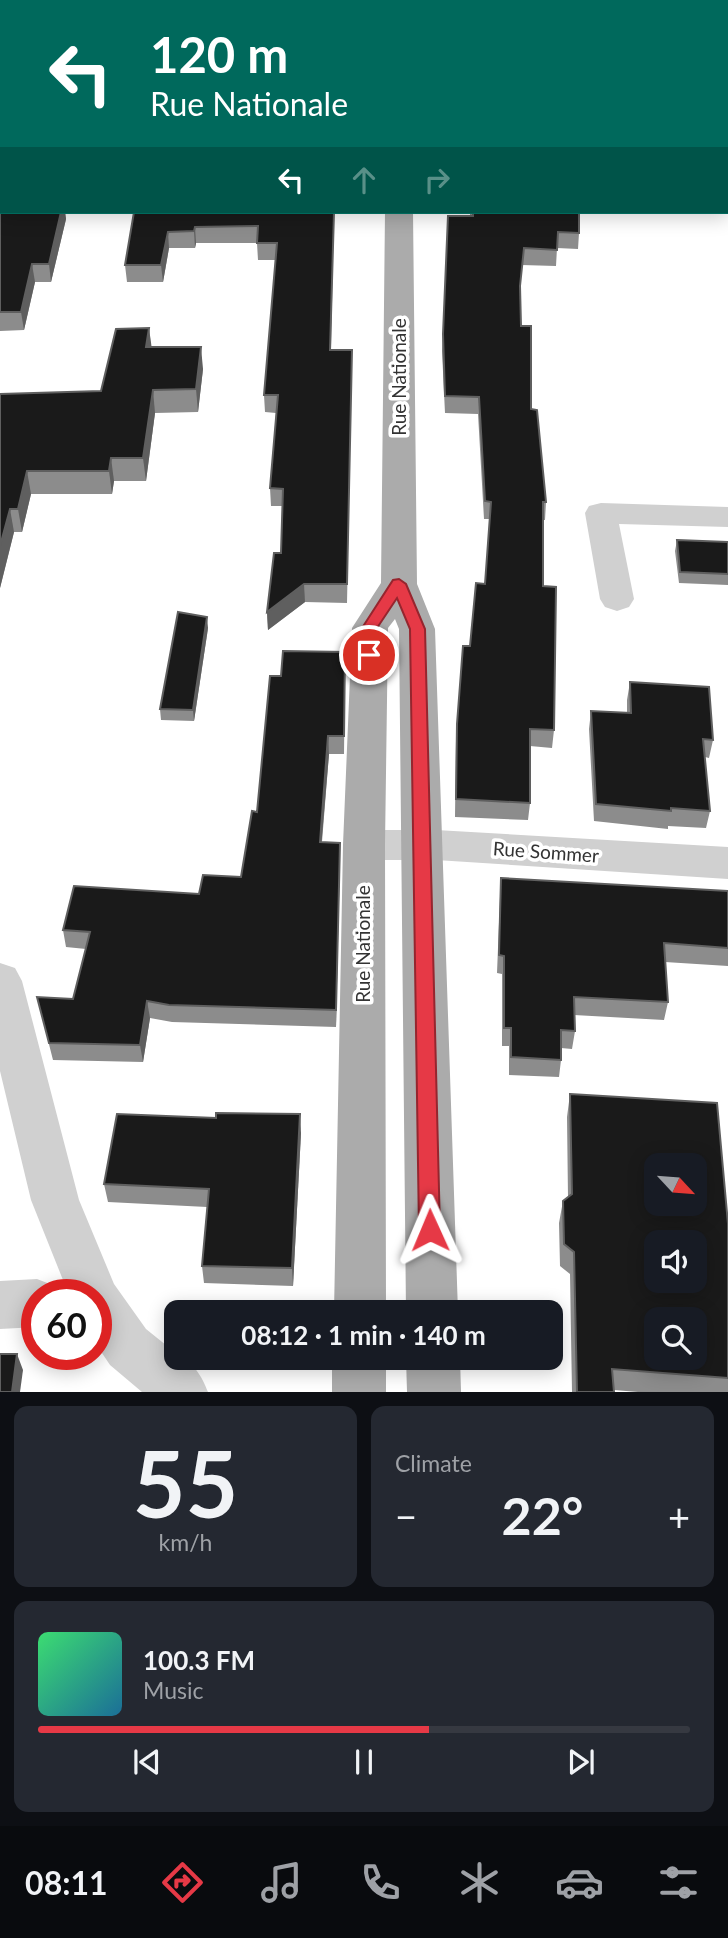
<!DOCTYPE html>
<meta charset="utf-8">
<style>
body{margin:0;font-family:Lato,sans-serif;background:#242831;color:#f1f3f6;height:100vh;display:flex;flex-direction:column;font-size:26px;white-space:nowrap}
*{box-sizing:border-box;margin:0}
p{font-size:23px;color:#9ea1a6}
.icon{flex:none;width:38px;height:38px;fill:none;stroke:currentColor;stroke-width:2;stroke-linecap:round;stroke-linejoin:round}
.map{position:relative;height:1392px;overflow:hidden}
.side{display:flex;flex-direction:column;gap:14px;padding:14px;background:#0d0f14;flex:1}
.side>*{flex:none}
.guide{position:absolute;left:0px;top:0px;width:728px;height:214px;box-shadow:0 4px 18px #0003;background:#00695c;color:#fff;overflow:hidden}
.needle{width:46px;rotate:116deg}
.controls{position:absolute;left:644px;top:1153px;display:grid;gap:14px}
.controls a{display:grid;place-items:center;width:63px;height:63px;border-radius:14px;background:#171b24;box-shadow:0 4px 18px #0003;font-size:35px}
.speed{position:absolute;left:21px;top:1279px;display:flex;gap:14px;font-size:35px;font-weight:700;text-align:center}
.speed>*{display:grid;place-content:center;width:91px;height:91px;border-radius:50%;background:#171b24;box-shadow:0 4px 18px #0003;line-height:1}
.speed .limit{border:10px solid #d22;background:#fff;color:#111}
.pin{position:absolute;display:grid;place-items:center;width:60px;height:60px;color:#fff;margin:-30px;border:4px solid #fff;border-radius:50%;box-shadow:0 2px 7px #0007}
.me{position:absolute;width:77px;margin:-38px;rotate:359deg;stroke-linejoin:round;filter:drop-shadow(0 0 5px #0008)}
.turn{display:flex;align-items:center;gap:24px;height:147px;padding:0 35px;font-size:32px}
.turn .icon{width:91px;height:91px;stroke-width:2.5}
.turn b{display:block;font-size:49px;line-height:60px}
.lanes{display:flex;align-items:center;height:66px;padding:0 35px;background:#0003;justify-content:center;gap:35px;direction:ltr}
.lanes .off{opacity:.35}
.big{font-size:52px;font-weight:700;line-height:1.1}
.side .card{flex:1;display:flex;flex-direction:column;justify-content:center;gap:10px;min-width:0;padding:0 24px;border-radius:14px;background:#242831}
.side .dial{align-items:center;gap:0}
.dial b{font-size:91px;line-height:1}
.song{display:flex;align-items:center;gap:21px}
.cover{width:84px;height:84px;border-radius:10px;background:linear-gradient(135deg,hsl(140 70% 55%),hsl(200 70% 35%))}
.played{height:7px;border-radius:4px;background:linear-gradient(90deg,#e63946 60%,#363941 60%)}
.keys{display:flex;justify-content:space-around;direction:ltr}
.heat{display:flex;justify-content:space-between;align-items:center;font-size:38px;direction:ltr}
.side .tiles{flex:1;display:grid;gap:14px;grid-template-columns:1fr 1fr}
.card:last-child{grid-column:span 2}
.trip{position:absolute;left:164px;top:1300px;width:399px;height:70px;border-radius:14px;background:#171b24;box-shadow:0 4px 18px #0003;font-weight:700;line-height:70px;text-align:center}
.menu{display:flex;height:112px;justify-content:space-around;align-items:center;background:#090b0e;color:#9ea1a6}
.menu .icon{width:49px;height:49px}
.menu .active{color:#e63946}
.menu b{font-size:32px;color:#f1f3f6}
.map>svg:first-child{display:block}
</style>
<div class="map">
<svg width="728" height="1392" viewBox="0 0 728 1392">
<rect width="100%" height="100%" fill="#fff"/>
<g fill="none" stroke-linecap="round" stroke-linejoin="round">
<!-- minor -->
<g fill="#d0d0d0" fill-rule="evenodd">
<rect x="0" y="185" width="2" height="16"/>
<polygon points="726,197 728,197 728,213 722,212 726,212"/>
<polygon points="601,503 728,507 728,527 619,524 634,599 629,607 617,611 605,607 600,599 585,513 589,506"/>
<polygon points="364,830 436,830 728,847 728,879 436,860 364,860 350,856 344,845 350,834"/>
<path d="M 0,963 L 15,968 L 22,981 L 79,1200 L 114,1284 L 146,1329 L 177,1354 L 177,1358 C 194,1361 202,1377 208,1392 L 142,1392 L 110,1365 L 96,1344 L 96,1295 L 69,1295 L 31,1200 L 0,1071 Z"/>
<polygon points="37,1279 55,1286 59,1295 37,1295 37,1327 0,1329 0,1281"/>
</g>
<!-- primary -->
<g fill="#ababab" fill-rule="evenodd">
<polygon points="354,0 376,0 377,2 355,2"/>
<polygon points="385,212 413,212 417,584 435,629 458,1312 406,1312 399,629 395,619 388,628 385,845 386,1312 334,1312 343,845 352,628 381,583"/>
<rect x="332" y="1358" width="54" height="34"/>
<polygon points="406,1358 460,1358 461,1392 407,1392"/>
</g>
</g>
<!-- wall -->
<g fill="#8c8c8c">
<polygon points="2,8 2,49 0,49 0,9"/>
<rect x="726" y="111" width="2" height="82"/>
<polygon points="0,207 2,212 65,212 66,219 51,282 35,282 24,330 0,331"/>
<polygon points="134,212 334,212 331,350 352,350 347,603 305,602 268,630 267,612 281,553 282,506 271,506 270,488 276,413 265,412 264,395 276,260 258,260 257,243 196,243 195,248 169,248 163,282 127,282 125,265"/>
<polygon points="470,212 579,212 579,233 578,249 557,248 556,266 522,265 520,290 521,326 531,409 546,502 545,520 543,520 543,586 554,730 552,748 530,746 530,803 528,820 455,817 456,741 463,646 470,646 485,584 490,519 484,519 478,414 445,413 442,351 448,216 470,216"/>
<polygon points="149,328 151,347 203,369 198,412 155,413 146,481 114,481 112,494 31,494 22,532 14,532 0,588 0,394 101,391"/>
<polygon points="677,540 728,542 728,585 679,583 675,551"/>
<polygon points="208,628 194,721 161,720 160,709"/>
<polygon points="345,670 344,754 329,754 322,842 340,843 336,1027 172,1022 150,1018 143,1062 53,1060 37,997 73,999 86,949 66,947 63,930 199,894 241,877 257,812 281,676"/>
<polygon points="630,682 713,740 709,758 705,757 710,811 706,828 668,826 668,829 594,821 589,729 591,711 627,713 627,700"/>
<polygon points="501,878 728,891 728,966 665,962 668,1002 664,1020 574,1015 575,1031 572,1049 561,1048 561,1060 559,1077 509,1075 509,1046 502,1046 502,974 497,973 500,897"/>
<polygon points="570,1094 728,1224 728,1392 638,1392 614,1390 614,1392 572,1392 570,1274 560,1266 559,1223 563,1201 568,1198 567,1117"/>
<polygon points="301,1133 293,1286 204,1283 202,1266 207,1207 108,1202 104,1184"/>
</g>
<!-- shaded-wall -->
<g fill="#5f5f5f">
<polygon points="61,212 65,212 66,219 51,282 49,264"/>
<polygon points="334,212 330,367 330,350"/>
<polygon points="195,227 196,243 195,248 194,231"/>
<polygon points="168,232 169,248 163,282 161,265"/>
<polygon points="32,264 35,282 24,330 21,312"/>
<polygon points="149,328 152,350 146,347"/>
<polygon points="201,347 203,369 198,412 196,389"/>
<polygon points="153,390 155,413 146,481 143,458"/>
<polygon points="111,458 114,481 112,494 109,471"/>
<polygon points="27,471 31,494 22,532 18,509"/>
<polygon points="10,509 14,532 0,588 0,546"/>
<polygon points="304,584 305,602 268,630 267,612"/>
<polygon points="207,617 208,628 194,721 193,710"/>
<polygon points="328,736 329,754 320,860 320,842"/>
<polygon points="340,843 340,860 336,1027 336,1010"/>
<polygon points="147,1001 150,1018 143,1062 140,1045"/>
<polygon points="300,1114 301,1133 293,1286 292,1268"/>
<polygon points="17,1354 23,1370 20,1392 12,1392"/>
</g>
<!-- building -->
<g fill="#1a1a1a" stroke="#5f5f5f" stroke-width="2" fill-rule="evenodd">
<polygon points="17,0 60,0 66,2 13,2"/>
<polygon points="207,0 313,0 314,2 207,2"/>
<rect x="409" y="0" width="76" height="2"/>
<polygon points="2,8 2,34 0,33 0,9"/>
<rect x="726" y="111" width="2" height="66"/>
<polygon points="2,201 2,212 61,212 49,264 32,264 21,312 0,312 0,207"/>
<polygon points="134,212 334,212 330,350 352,350 347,584 304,584 267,612 274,553 281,553 283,489 270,488 278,395 264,395 277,243 257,243 258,226 195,227 194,231 168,232 161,265 125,265"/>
<polygon points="473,212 579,212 579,233 558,232 557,250 524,248 520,286 521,326 531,326 531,409 537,410 546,502 543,502 543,586 556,587 554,730 530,729 530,803 456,799 457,724 463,646 470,646 476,583 485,584 491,502 485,501 479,397 445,396 443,334 448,216 473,216"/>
<polygon points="149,328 146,347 201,347 196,389 153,390 143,458 111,458 109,471 27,471 18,509 10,509 0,546 0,394 101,391 116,329"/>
<polygon points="677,540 728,542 728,574 680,572"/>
<polygon points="178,612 207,617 193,710 160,709"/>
<polygon points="283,651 345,652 344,736 328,736 320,842 340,843 336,1010 169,1005 147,1001 140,1045 49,1043 37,997 73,999 90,932 63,930 74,886 199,894 203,875 241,877 252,811 257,812 270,676 281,676"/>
<polygon points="630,682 709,687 713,740 703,739 710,811 671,808 671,811 596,804 591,711 631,713"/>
<polygon points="501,878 728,891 728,948 664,943 668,1002 574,997 575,1031 561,1030 561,1060 511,1057 511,1028 504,1028 504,956 499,955"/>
<path d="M 570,1094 L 717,1103 L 728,1224 L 728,1378 L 612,1369 L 614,1392 L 577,1392 L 574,1252 L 564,1244 L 563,1201 L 572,1194 ZM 656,1166 L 695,1166 L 695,1204 L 656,1204 ZM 656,1242 L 695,1242 L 695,1281 L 656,1281 ZM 656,1320 L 695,1320 L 695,1358 L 656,1358 Z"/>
<polygon points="216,1113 300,1114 292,1268 202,1266 209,1189 104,1184 117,1114 216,1118"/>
<polygon points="0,1354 17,1354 12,1392 0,1392"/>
</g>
<!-- route -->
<polygon fill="#e63946" stroke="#96252e" stroke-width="2" points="399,579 406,584 425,629 440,1230 437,1237 430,1240 422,1237 419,1230 410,629 397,598 377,628 375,659 364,659 361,655 362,628 393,580"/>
<g text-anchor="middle" stroke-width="7" stroke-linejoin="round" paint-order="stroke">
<!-- street labels -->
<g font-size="19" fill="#333" stroke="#fff">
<text transform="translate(399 377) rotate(-90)" y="7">Rue Nationale</text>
<text transform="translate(546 852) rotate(4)" y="7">Rue Sommer</text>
<text transform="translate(363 944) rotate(-90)" y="7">Rue Nationale</text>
</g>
</g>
</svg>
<div class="controls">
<a><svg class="needle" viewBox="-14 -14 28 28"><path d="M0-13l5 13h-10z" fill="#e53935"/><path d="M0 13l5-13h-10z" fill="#9ea1a6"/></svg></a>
<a><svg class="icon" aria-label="sound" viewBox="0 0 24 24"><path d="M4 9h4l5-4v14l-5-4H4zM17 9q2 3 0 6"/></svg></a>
<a><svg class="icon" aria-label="search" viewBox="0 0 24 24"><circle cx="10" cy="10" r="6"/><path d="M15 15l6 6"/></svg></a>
</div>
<div class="speed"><div class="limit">60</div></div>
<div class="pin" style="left:369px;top:655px;background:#d93025"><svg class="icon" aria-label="arrive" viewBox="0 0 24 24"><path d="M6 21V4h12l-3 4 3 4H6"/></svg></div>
<svg class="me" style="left:430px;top:1230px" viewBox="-20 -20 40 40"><path d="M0-17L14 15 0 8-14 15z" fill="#e63946" stroke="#fff" stroke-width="4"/></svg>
<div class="trip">08:12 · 1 min · 140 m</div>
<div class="guide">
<div class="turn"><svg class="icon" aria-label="left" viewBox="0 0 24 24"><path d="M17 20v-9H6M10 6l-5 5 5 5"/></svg><div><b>120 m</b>Rue Nationale</div></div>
<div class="lanes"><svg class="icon" aria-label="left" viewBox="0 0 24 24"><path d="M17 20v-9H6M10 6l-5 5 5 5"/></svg><svg class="icon off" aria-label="ahead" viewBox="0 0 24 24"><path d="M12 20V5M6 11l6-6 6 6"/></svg><svg class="icon off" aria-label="right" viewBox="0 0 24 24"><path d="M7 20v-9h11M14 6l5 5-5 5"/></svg></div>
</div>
</div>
<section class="side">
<div class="tiles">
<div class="card dial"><b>55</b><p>km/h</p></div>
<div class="card"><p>Climate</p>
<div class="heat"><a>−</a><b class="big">22°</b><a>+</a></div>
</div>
<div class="card">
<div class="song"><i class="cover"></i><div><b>100.3 FM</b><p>Music</p></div></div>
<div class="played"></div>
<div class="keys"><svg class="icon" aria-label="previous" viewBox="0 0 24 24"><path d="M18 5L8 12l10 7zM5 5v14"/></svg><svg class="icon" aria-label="pause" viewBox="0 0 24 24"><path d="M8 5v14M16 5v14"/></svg><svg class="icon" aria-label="next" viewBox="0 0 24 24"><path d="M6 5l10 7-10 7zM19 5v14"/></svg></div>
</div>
</div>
</section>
<nav class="menu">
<b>08:11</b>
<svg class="icon active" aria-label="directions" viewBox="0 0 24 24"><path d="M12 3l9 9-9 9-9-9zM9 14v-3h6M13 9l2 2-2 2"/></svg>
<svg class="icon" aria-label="music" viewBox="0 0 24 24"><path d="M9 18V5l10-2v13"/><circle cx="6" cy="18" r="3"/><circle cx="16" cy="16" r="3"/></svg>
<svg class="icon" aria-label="phone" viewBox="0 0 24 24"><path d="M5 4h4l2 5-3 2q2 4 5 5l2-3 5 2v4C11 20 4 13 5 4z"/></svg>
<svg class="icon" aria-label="climate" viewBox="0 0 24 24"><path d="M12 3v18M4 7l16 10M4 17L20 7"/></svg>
<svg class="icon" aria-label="car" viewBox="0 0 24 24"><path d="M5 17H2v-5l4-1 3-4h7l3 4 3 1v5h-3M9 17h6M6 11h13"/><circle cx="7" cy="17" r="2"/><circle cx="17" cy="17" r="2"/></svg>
<svg class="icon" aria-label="filters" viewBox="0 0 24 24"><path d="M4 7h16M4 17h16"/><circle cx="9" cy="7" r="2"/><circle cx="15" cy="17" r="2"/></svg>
</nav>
